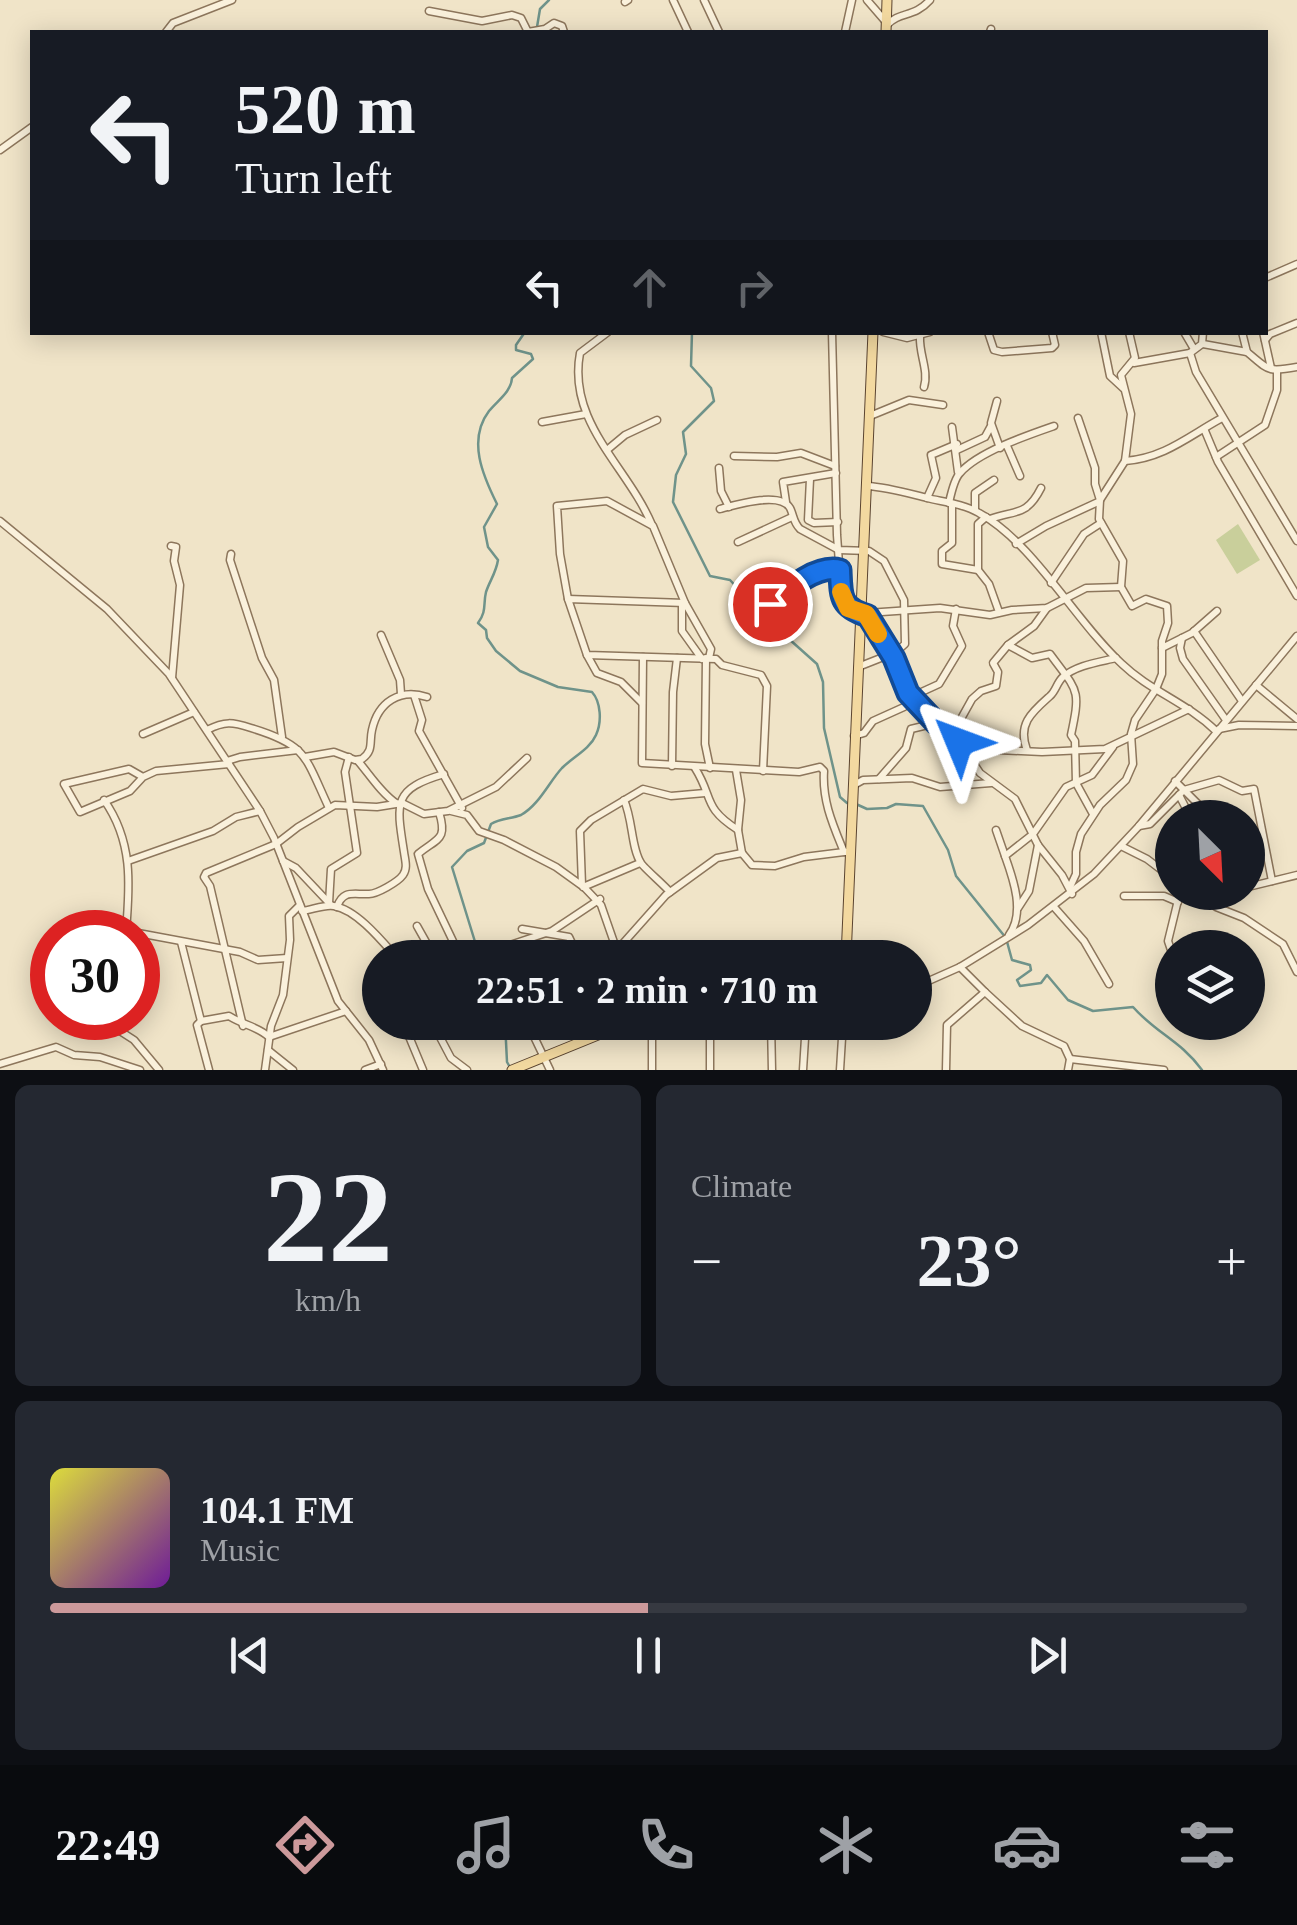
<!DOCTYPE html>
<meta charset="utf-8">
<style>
body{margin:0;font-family:Georgia,serif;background:#242831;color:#f1f3f6;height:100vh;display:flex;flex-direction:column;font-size:38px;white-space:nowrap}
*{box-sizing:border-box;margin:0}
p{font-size:32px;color:#9ea1a6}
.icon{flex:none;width:55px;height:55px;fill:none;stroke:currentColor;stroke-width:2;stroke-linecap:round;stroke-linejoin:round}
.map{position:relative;height:1070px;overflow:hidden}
.sheet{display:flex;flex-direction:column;gap:15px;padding:15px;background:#0d0f14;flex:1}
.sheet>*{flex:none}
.banner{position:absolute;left:30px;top:30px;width:1238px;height:305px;border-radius:0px;box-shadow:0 5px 25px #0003;background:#171b24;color:#f1f3f6;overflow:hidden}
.needle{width:65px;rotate:156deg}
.controls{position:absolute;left:1155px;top:800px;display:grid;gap:20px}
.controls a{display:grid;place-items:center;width:110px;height:110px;border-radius:50%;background:#171b24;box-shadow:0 5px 25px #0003;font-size:50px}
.speed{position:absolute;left:30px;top:910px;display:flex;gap:20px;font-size:50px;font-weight:700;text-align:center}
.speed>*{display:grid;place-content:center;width:130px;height:130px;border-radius:50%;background:#171b24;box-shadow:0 5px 25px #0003;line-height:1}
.speed .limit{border:15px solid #d22;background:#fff;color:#111}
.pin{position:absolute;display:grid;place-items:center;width:85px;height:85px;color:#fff;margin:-42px;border:5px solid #fff;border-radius:50%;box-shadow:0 2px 10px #0007}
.me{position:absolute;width:110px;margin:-55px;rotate:314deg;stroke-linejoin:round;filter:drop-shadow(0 0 8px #0008)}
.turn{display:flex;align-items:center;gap:35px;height:210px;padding:0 40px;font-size:45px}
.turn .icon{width:130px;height:130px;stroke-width:2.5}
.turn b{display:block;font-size:70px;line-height:85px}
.lanes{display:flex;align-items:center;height:95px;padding:0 40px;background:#0003;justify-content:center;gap:50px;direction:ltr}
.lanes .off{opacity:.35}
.big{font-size:75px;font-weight:600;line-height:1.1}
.sheet .widget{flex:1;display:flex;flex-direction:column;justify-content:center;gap:15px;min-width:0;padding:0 35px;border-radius:15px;background:#242831}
.sheet .dial{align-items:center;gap:0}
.dial b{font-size:130px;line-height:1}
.song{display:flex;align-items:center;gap:30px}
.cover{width:120px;height:120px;border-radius:15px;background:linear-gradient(135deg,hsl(60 70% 55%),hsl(280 70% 35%))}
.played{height:10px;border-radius:5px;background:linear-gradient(90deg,#cc999b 50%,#363941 50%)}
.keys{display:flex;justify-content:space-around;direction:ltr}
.heat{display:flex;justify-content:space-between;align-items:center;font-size:55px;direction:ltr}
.sheet .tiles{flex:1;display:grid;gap:15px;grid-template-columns:1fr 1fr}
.widget:last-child{grid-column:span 2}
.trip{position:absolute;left:362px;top:940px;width:570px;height:100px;border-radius:50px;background:#171b24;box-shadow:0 5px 25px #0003;font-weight:600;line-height:100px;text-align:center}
.tabs{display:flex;height:160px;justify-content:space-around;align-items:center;background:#090b0e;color:#9ea1a6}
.tabs .icon{width:70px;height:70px}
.tabs .active{color:#cc999b}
.tabs b{font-size:45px;color:#f1f3f6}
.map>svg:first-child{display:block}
</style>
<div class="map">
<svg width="1297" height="1070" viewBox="0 0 1297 1070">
<rect width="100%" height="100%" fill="#f0e4c8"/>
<!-- green -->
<polygon fill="#c9cf9b" points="1238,524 1260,560 1237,574 1216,540"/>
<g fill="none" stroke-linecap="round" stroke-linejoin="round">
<!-- stream -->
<g stroke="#6f938a" stroke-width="2.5">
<polyline points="537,27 540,9 549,0"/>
<polyline points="692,332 691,366 711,388 714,401 683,432 686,454 676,475 673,502 710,576 730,580 755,607 755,618 768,634 789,639 817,664 823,682 824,728 840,797 847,803"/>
<path d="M 856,804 L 867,809 L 887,808 L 896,804 L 923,806 L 948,850 L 956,876 L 1006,938 L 1012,960 L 1030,965 L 1031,970 L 1017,980 L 1020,986 L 1041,983 L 1047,975 L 1068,1000 L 1093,1011 L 1133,1007 C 1157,1034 1180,1040 1202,1070"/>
<path d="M 480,958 L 452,867 L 467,851 L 484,843 L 491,824 C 500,818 511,819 521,815 C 539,805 549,782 562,768 C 573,757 590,749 596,735 C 602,722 601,702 592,692 L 558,687 L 520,671 L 496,651 L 487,638 L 486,630 L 478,623 C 487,611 483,604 486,592 C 490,580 496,573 498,560 L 488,547 L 484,527 L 497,504 C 483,476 467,440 489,411 C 498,400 511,392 512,378 L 533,359 L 531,354 L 516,350 L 516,345 L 525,332"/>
<polyline points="505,1022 507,1062 511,1069"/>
</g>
<!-- minor casing -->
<g stroke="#8d765c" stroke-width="9">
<g id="minor">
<polyline points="673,0 688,32"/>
<polyline points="704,0 719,32"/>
<polyline points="867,0 886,22"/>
<polyline points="625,2 628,0"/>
<polyline points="429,11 482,21 512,15 521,18 528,32 545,29 554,23 562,26 564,32"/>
<path d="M 887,25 C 900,11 914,18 930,0"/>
<polyline points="166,32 173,23 232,0"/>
<polyline points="845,32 852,0"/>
<polyline points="990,32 991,29"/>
<polyline points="0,150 32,127"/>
<polyline points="1265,278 1297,264"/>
<path d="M 608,332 L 580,353 C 567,423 628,467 652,525"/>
<polyline points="832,332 837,535 841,592 850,610 868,616 894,658 909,693 962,746 980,773 1015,799 1038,845 1062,875 1072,894"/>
<polyline points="883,332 907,338 930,332"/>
<polyline points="988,332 994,350 1002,352 1052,348 1055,345 1052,332"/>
<polyline points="1101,332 1110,376 1123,388"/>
<polyline points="1184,332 1194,349"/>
<polyline points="1203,332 1202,344 1190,353 1196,372 1297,541"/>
<polyline points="1242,332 1247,352"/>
<polyline points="1263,332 1271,368"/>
<path d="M 920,337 C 919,354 929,371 924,387"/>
<polyline points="1265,340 1270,334 1297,323"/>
<path d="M 1203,344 L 1247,352 C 1268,369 1266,373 1297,367"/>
<polyline points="1134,363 1190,353"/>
<polyline points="997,401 991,423 1000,448"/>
<polyline points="870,416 909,400 943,405"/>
<polyline points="542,422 586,414"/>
<polyline points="952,427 958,472"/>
<polyline points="1205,431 1218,462 1297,596"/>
<polyline points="1007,446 1020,476"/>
<polyline points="607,450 625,435 657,420"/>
<polyline points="957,450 985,437 991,426"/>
<polyline points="734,456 777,457 801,453 835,466"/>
<polyline points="1216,457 1265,425 1277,390 1277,371"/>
<path d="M 1125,461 C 1165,458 1190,435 1222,418"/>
<polyline points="719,468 721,491 729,507"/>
<polyline points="810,479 808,520 814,523 838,522"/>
<path d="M 867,486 C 887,487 907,493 927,498 C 944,502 964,504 979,513 C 1033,542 1076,622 1122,664 C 1150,691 1186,702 1216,731"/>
<polyline points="927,498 936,478 931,455 957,444"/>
<polyline points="1100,500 1125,461 1131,414 1121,375 1135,358 1129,332"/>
<polyline points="786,502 783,482 836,473"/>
<path d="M 949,503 C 951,494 954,479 960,473 C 978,452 1028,435 1054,426"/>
<polyline points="952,504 952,543 942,551 942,564 978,570"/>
<path d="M 720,509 C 735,505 780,491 790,508 C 794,516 793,522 800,529 L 839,550 L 869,551 L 884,561 L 904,600 L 905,644 L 896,652 L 858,667"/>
<polyline points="975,510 975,493 994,480"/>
<polyline points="986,517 978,524 978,570 989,584 999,612"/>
<path d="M 990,519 C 1016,510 1027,516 1041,488"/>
<polyline points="0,521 107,609 169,674 260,811 274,838 338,1001 369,1040 383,1070"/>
<polyline points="738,542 792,517"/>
<polyline points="1016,544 1046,526 1098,502"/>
<polyline points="171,546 176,547 174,561 180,585 172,678"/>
<polyline points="231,554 230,560 262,658 274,680 282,737"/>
<polyline points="1051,583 1084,534 1101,523"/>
<polyline points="568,599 560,554 557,506 607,501 653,526 685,603"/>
<polyline points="682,604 682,631 702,659"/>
<path d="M 769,604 C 787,590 817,564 840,570"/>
<path d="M 1047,608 L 1034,626 L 1008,645 L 1032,658 L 1050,654 C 1078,692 1081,688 1071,735 L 1075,741 L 1076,783 L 1093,814"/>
<polyline points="867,613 940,608 990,615 1012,610 1047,608 1086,588 1121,587"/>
<polyline points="1194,631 1242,701"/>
<polyline points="381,635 400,680 401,694"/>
<polyline points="1182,638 1180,648 1183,659 1226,720"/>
<polyline points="1162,648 1192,633 1217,611"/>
<polyline points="587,655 597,673 621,682 642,703"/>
<path d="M 643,657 L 642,763 L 799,772 L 820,767 L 824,771 C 822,801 833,825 844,852 L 850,852"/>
<polyline points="706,658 705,744 710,768"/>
<polyline points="709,658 711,649 685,603 568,599 587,655 716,659 722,665 761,675 767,686 763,771"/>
<polyline points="1256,685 1297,719"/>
<polyline points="414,695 422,720 419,731 462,808"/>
<polyline points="1219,729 1239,725 1297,726"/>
<path d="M 207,730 C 225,721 232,722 251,728 C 308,745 305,757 329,808"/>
<polyline points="143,734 194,712"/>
<polyline points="854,736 864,733 873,721 904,707 915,695 939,684 962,646 953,626 956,609"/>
<polyline points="959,743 962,717 972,699 981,691 996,686 998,672 993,663 1008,645"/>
<polyline points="962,746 976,743 998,750 1042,752 1105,749 1189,709"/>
<path d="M 1027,750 C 1017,724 1032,712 1050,696 C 1056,691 1057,682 1063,677 C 1076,665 1100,662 1116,658"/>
<path d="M 305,757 L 334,752 L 355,760 L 362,759 C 374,750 369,743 372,730 C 378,702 400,688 427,697"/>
<polyline points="227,761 240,757 298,750"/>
<path d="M 358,761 C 370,775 381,793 396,803"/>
<polyline points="672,766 673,692 677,658"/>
<path d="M 695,768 C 714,798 702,807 738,830"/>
<polyline points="736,770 741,800 738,830 742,853"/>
<polyline points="143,777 129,769 64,784 80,812 130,791 143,777 156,771 229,764"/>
<polyline points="879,779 906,748 911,729 936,723"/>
<polyline points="1175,781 1184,790 1179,795 1191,818"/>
<polyline points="854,785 863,780 912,778 940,787 991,783"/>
<polyline points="1184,790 1219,780 1242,791 1254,789 1272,881"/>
<polyline points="1184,790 1212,818"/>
<path d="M 104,800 C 133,841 130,884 126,931 L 132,932"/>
<path d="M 624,800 C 633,820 631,848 641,863 C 644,868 663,884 670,892"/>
<polyline points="451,811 467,815 479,831 504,840 556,867 581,885"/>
<path d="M 439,812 C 448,841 437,838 418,854 L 428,889 L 461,958"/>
<polyline points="1139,826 1150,824 1179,795"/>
<polyline points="996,830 1005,856"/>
<polyline points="1121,846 1147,859 1172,878"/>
<polyline points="128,861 213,831 236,817 260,811"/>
<polyline points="283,861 296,868 330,904"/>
<polyline points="583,887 640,863"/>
<polyline points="1070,887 1076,874 1076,852 1081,834 1100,805 1126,780 1133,764 1131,734 1135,720 1156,689 1162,674 1162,641 1168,623 1167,606 1146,599 1132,606 1121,587 1123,561 1099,519 1100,500 1095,484 1095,468 1078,418"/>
<polyline points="1248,887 1297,875"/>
<polyline points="1197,892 1216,907 1244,918 1283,944 1297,972"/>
<polyline points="1124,896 1164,896 1178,902"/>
<polyline points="329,903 331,869 357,853 345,772 349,757"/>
<polyline points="1212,903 1232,892"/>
<path d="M 337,907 C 343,889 354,895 369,894 C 377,894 398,882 403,875 C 408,868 405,860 404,852 C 396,802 393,789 444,774"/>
<polyline points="1054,907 1084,941 1109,984"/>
<polyline points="1018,908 1029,891 1038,845"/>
<path d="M 302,911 C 312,910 325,904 334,906 C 357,910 382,941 397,958"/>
<polyline points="417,926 435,958"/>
<polyline points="522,929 569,937 579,958"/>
<polyline points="138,933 240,952 258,960 287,958"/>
<path d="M 1009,935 C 1025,913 1014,881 1005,856 L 1033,834 L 1066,787 L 1092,775 L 1113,747"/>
<path d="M 181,942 L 201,1021 L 229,1016 C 243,1025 259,1027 269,1037 L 346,1011"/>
<polyline points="498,949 552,931 600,899"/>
<polyline points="617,951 601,905 582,885 580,831 591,820 643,789 671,796 705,793"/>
<polyline points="1172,953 1168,941 1180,892"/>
<polyline points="610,958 666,895 717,858 742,853 752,865 775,866 804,857 844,852"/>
<polyline points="41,963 52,989"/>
<polyline points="915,987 960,967 1028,925 1094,874 1139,826 1297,636"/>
<polyline points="985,992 1022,1026 1064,1046 1070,1059 1068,1070"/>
<polyline points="85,1018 98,1026 120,1031"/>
<polyline points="117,1018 120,1031 134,1040 159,1070"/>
<polyline points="201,1021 197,1025 209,1070"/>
<polyline points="403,1022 423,1070"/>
<polyline points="432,1022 451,1058 467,1070"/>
<polyline points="527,1022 550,1070"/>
<polyline points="771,1022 772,1070"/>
<polyline points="243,1026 210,886 204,877 206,873 276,844 298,827 335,805 377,807 402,803 424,814 448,811 496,787 527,758"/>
<polyline points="268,1050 293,1070"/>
<polyline points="1070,1059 1164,1070"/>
<polyline points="0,1064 56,1047 74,1055 100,1057 140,1070"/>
<polyline points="265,1070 271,1026 283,995 290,940 289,916 300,905"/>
<polyline points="365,1070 381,1064"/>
<polyline points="652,1070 652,1022"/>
<polyline points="710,1070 710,1022"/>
<polyline points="803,1070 806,1022"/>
<polyline points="840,1070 843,1022"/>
<polyline points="946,1070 947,1025 985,992 960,967"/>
</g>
</g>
<!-- major casing -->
<g stroke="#5b4430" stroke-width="11">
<g id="major">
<polyline points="886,32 887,0"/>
<polyline points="846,958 873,332"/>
<polyline points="512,1070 630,1022"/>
</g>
</g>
<!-- minor -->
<use href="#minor" stroke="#faf1dc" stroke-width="6"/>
<!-- major -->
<use href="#major" stroke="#f3d9a0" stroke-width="9"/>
</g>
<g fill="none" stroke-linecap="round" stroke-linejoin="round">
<!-- route casing -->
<g stroke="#114b97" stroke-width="25">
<path id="route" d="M 770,604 C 787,590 817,564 840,570 C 841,598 840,607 868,616 L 894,658 L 908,693 L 936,723 L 959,742"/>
</g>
<!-- route -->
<use href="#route" stroke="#1a73e8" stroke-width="18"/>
<!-- slow -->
<polyline stroke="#f59e0b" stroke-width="18" points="841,592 848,608 866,614 878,634"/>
</g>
</svg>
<div class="controls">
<a><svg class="needle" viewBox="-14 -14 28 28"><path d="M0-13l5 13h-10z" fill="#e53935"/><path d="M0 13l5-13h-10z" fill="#9ea1a6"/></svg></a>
<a><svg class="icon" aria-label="layers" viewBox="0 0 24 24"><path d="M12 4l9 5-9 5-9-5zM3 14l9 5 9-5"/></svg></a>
</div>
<div class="speed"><div class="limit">30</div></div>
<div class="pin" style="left:770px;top:604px;background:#d93025"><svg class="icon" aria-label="arrive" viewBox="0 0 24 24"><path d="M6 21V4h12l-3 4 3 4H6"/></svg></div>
<svg class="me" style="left:959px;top:742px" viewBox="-20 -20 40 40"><path d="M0-17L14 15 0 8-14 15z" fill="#1a73e8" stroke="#fff" stroke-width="4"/></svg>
<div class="trip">22:51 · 2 min · 710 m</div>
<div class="banner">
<div class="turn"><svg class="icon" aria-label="left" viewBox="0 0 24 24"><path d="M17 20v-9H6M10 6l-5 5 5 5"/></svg><div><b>520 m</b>Turn left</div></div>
<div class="lanes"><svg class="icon" aria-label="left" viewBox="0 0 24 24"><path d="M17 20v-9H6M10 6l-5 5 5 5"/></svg><svg class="icon off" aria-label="ahead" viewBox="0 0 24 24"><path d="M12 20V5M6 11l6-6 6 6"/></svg><svg class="icon off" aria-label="right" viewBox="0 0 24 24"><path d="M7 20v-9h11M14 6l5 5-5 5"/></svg></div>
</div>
</div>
<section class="sheet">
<div class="tiles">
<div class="widget dial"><b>22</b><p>km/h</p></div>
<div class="widget"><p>Climate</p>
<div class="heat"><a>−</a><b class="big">23°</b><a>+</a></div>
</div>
<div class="widget">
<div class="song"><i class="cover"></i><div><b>104.1 FM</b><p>Music</p></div></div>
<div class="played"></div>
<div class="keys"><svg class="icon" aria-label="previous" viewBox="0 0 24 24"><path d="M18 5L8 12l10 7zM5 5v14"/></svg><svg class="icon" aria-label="pause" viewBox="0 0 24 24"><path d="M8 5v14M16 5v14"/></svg><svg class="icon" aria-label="next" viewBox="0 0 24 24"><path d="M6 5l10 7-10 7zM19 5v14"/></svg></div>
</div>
</div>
</section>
<nav class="tabs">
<b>22:49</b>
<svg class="icon active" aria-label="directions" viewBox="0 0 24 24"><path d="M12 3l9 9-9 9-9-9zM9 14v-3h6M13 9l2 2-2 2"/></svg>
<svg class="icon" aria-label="music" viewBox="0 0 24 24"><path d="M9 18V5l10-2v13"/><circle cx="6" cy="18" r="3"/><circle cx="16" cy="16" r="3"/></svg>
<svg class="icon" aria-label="phone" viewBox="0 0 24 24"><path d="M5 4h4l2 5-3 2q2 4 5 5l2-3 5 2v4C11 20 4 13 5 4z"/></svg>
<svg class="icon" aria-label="climate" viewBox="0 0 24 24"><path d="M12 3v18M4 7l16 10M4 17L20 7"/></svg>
<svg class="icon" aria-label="car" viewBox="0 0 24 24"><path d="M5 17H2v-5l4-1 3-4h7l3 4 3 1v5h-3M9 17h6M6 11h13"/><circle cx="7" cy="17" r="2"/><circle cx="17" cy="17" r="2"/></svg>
<svg class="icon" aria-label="filters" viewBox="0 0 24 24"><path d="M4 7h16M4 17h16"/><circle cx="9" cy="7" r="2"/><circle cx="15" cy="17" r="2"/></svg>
</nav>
